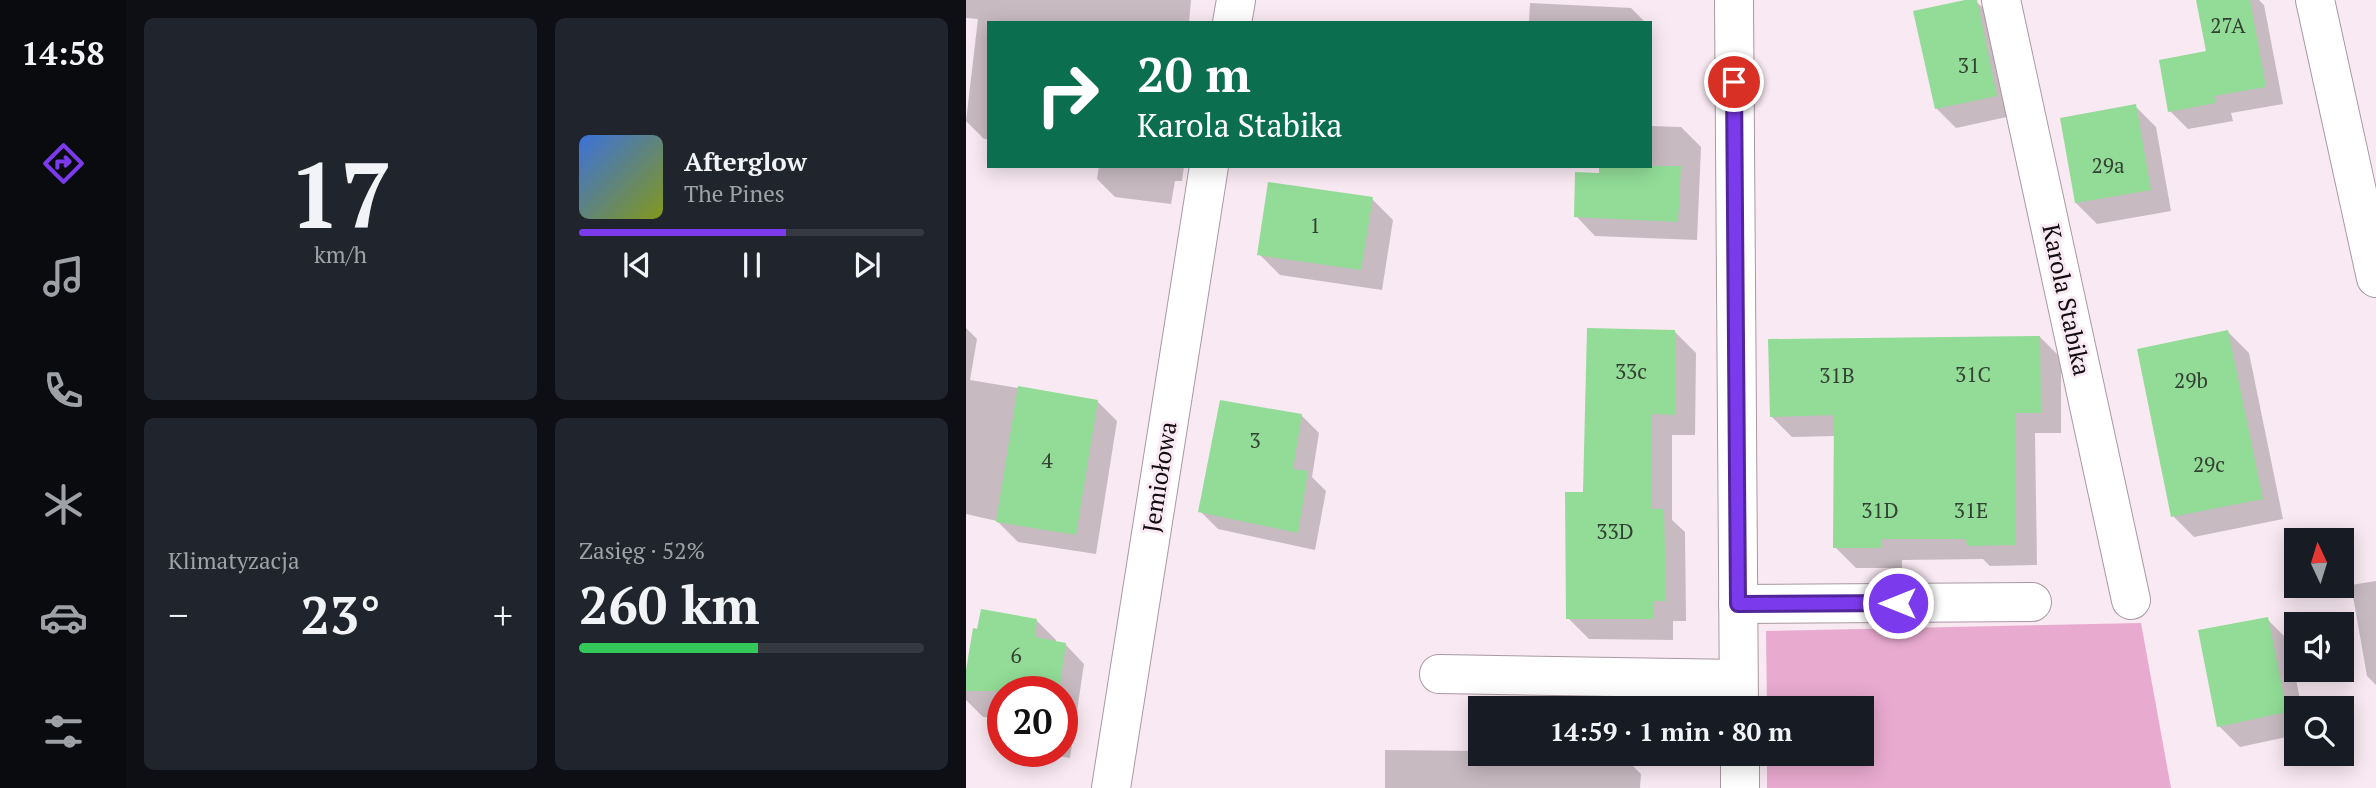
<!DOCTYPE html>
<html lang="pl">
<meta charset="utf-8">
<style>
body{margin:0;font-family:"PT Serif",serif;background:#20242c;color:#f1f3f6;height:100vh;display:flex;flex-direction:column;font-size:26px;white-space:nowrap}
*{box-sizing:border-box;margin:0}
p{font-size:23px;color:#9ea1a6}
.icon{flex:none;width:38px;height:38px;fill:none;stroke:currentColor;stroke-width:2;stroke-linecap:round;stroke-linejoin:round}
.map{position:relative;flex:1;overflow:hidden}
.drawer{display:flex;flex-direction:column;gap:18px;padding:18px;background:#0d0f14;width:840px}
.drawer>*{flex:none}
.hud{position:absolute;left:21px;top:21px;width:665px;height:147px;border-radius:0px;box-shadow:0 4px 18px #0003;background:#0b6e4f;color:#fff;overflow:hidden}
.needle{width:46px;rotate:356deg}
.buttons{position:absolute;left:1318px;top:528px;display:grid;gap:14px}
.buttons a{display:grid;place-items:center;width:70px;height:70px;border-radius:0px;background:#171b24;box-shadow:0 4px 18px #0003;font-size:35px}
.speed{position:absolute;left:21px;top:676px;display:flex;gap:14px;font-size:35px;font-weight:700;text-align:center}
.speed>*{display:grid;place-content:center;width:91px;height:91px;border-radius:50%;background:#171b24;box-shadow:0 4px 18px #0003;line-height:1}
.speed .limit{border:10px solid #d22;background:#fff;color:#111}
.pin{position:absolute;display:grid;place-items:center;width:60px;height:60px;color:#fff;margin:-30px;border:4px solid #fff;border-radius:50%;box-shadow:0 2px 7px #0007}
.me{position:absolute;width:77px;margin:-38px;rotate:270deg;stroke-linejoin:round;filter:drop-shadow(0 0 5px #0008)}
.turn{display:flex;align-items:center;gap:24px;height:147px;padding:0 35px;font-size:32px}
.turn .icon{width:91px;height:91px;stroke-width:2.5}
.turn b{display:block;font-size:49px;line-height:60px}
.big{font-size:52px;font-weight:600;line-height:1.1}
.drawer .tile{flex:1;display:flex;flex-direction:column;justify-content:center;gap:10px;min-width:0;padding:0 24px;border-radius:10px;background:#20242c}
.drawer .dial{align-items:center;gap:0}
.dial b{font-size:91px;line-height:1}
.song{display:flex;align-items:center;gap:21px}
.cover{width:84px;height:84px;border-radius:10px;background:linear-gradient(135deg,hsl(220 70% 55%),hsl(70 70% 35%))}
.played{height:7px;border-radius:4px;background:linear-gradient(90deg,#7c3aed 60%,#363941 60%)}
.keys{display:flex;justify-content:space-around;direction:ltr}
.heat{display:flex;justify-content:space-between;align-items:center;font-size:38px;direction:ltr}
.charge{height:10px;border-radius:5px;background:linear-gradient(90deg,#34c759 52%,#363941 0)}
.drawer .tiles{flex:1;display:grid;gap:18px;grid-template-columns:repeat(2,1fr)}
.trip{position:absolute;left:502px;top:696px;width:406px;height:70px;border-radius:0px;background:#171b24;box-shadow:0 4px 18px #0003;font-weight:600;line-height:70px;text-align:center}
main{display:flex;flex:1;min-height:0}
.tabs{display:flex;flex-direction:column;width:126px;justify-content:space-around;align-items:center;background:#090b0e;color:#9ea1a6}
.tabs .icon{width:49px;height:49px}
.tabs .active{color:#7c3aed}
.tabs b{font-size:32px;color:#f1f3f6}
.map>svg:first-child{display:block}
</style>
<main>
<nav class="tabs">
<b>14:58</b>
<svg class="icon active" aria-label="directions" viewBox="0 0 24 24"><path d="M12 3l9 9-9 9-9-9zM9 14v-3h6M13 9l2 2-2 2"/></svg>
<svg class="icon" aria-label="music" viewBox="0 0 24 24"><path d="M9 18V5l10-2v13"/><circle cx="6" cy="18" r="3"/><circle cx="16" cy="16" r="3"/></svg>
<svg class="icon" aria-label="phone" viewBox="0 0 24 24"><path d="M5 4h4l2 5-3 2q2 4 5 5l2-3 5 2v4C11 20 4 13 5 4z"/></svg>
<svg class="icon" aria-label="climate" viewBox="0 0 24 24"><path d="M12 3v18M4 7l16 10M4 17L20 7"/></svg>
<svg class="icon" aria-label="car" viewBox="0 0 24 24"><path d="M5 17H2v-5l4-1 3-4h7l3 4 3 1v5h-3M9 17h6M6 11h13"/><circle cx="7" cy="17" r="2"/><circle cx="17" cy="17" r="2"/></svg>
<svg class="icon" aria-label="filters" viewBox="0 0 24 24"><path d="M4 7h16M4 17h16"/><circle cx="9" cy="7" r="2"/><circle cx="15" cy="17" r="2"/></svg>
</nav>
<section class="drawer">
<div class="tiles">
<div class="tile dial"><b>17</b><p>km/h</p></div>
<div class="tile">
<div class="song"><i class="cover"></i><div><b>Afterglow</b><p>The Pines</p></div></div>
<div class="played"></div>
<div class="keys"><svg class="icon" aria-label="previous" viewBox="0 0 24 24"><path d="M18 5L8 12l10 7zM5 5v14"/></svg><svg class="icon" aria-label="pause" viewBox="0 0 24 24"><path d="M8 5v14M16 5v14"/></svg><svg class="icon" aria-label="next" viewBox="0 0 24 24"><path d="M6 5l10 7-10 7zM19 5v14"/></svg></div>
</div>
<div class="tile"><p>Klimatyzacja</p>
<div class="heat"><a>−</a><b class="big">23°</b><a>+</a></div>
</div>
<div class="tile"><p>Zasięg · 52%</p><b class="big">260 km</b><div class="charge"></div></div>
</div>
</section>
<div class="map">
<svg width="1410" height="788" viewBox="0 0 1410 788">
<rect width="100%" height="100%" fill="#f9e9f2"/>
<!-- green -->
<polygon fill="#e8aacf" points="1175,623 1205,788 801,788 801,754 896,754 896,709 801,709 800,631"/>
<!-- shadow -->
<g fill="#0003">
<polygon points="0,0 225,0 223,23 23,23 23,139 18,139 0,121 12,19 0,18"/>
<polygon points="1008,0 1030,19 1050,115 990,128 970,108"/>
<polygon points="1232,0 1293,0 1298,5 1317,104 1265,113 1267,121 1222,129 1204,111 1242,53"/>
<polygon points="564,3 665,8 680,23 563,23"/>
<polygon points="684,27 686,29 684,67"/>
<polygon points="1169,106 1190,127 1205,211 1131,224 1110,203"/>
<polygon points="684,126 715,127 735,147 731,240 629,236 610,216 684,166"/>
<polygon points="133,166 218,166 216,181 209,181 205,204 149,197 131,179"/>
<polygon points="406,199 427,220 416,290 314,275 293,254"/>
<polygon points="0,328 11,339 4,380 131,401 151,421 130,554 52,542 31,521 0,514"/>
<polygon points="709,332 730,353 729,435 706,435 706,520 719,532 720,621 707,621 707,640 623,639 602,618 619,493"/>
<polygon points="1262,332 1283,353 1317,519 1228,537 1207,516"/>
<polygon points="1074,337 1095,358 1095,433 1069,433 1071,565 1024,566 1017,559 936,560 936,568 890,568 869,547 869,436 826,437 805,416"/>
<polygon points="335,415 353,433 346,477 360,491 349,550 252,529 234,511"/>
<polygon points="1410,581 1410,685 1401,676 1385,585"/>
<polygon points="1301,619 1322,640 1336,709 1330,709 1330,735 1274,747 1253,726"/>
<polygon points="71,621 90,640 90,643 99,644 118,664 104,758 59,751 96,751 96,691 37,691 37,733 34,730 36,719 17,717 0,700 0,681"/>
<polygon points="419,750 514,751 514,754 655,754 675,774 674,788 419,788"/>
</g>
<!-- building -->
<g fill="#92dc97">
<polygon points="999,0 1011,0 1031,96 969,109 947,11"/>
<polygon points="1230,0 1284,0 1300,87 1248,96 1250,103 1202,112 1193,60 1240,51"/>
<polygon points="1170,104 1185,190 1109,203 1094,118"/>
<polygon points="633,166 715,166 712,222 608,217 609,172 633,173"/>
<polygon points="302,182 407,197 395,270 291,255"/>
<polygon points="621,328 709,330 709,415 686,414 686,509 698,509 699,555 699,601 687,601 687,619 600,619 599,492 617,492"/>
<polygon points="1262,330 1297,499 1205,517 1171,349"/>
<polygon points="1074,336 1075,413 1049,413 1050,545 1001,546 1000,539 915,539 915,548 867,548 868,415 804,417 802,339"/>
<polygon points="52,386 132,400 110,535 30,522"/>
<polygon points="254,400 336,414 327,469 342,471 332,533 232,512"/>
<polygon points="15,609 71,619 69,637 100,643 93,691 0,691 0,670 7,628 11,629"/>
<polygon points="1302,617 1321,712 1251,727 1232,630"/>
</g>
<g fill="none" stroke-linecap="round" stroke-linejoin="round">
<!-- minor casing -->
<g stroke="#a899a1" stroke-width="40">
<g id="minor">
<polyline points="768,0 773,709"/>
<polyline points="1035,0 1165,600"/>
<polyline points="1349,0 1410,278"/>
<polyline points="266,23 270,0"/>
<polyline points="772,604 1066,602"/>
<polyline points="473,674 772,679"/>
<polyline points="774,754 774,788"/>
<polyline points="145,788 243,166"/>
</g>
</g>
<!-- minor -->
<use href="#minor" stroke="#fff" stroke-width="38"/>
</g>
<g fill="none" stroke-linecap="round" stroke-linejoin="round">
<!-- route casing -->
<g stroke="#51269a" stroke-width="18">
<polyline id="route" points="768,82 772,604 932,603"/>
</g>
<!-- route -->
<use href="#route" stroke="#7c3aed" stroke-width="12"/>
</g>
<g text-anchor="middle" stroke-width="6" stroke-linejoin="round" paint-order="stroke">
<!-- number labels -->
<g font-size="21" fill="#334132">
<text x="1262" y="33">27A</text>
<text x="1003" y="73">31</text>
<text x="1142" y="173">29a</text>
<text x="349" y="233">1</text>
<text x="665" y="379">33c</text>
<text x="1007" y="382">31C</text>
<text x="871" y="383">31B</text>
<text x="1225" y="388">29b</text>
<text x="289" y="448">3</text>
<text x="81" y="468">4</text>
<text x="1243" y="472">29c</text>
<text x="914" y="518">31D</text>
<text x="1005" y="518">31E</text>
<text x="649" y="539">33D</text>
<text x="50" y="663">6</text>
</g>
<!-- street labels -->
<g font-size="24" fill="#130d10" stroke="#f9e9f2">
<text transform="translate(1100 300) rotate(78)" y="8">Karola Stabika</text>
<text transform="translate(194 477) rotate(-81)" y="8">Jemiołowa</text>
</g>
</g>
</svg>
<div class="buttons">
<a><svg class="needle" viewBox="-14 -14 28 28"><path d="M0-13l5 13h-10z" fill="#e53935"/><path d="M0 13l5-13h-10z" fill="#9ea1a6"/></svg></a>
<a><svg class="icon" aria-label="sound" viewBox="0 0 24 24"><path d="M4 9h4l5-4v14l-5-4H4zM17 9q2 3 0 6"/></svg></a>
<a><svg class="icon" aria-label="search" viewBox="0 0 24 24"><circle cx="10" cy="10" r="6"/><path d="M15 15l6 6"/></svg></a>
</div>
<div class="speed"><div class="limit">20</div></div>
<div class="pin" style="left:768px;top:82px;background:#d93025"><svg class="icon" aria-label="arrive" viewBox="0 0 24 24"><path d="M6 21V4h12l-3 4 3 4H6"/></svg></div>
<svg class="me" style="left:932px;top:603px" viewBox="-20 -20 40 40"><circle r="17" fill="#7c3aed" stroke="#fff" stroke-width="3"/><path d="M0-11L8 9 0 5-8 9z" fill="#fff"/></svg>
<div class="trip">14:59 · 1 min · 80 m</div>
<div class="hud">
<div class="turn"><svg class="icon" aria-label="right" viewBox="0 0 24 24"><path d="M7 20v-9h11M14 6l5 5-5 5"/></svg><div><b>20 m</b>Karola Stabika</div></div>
</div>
</div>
</main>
